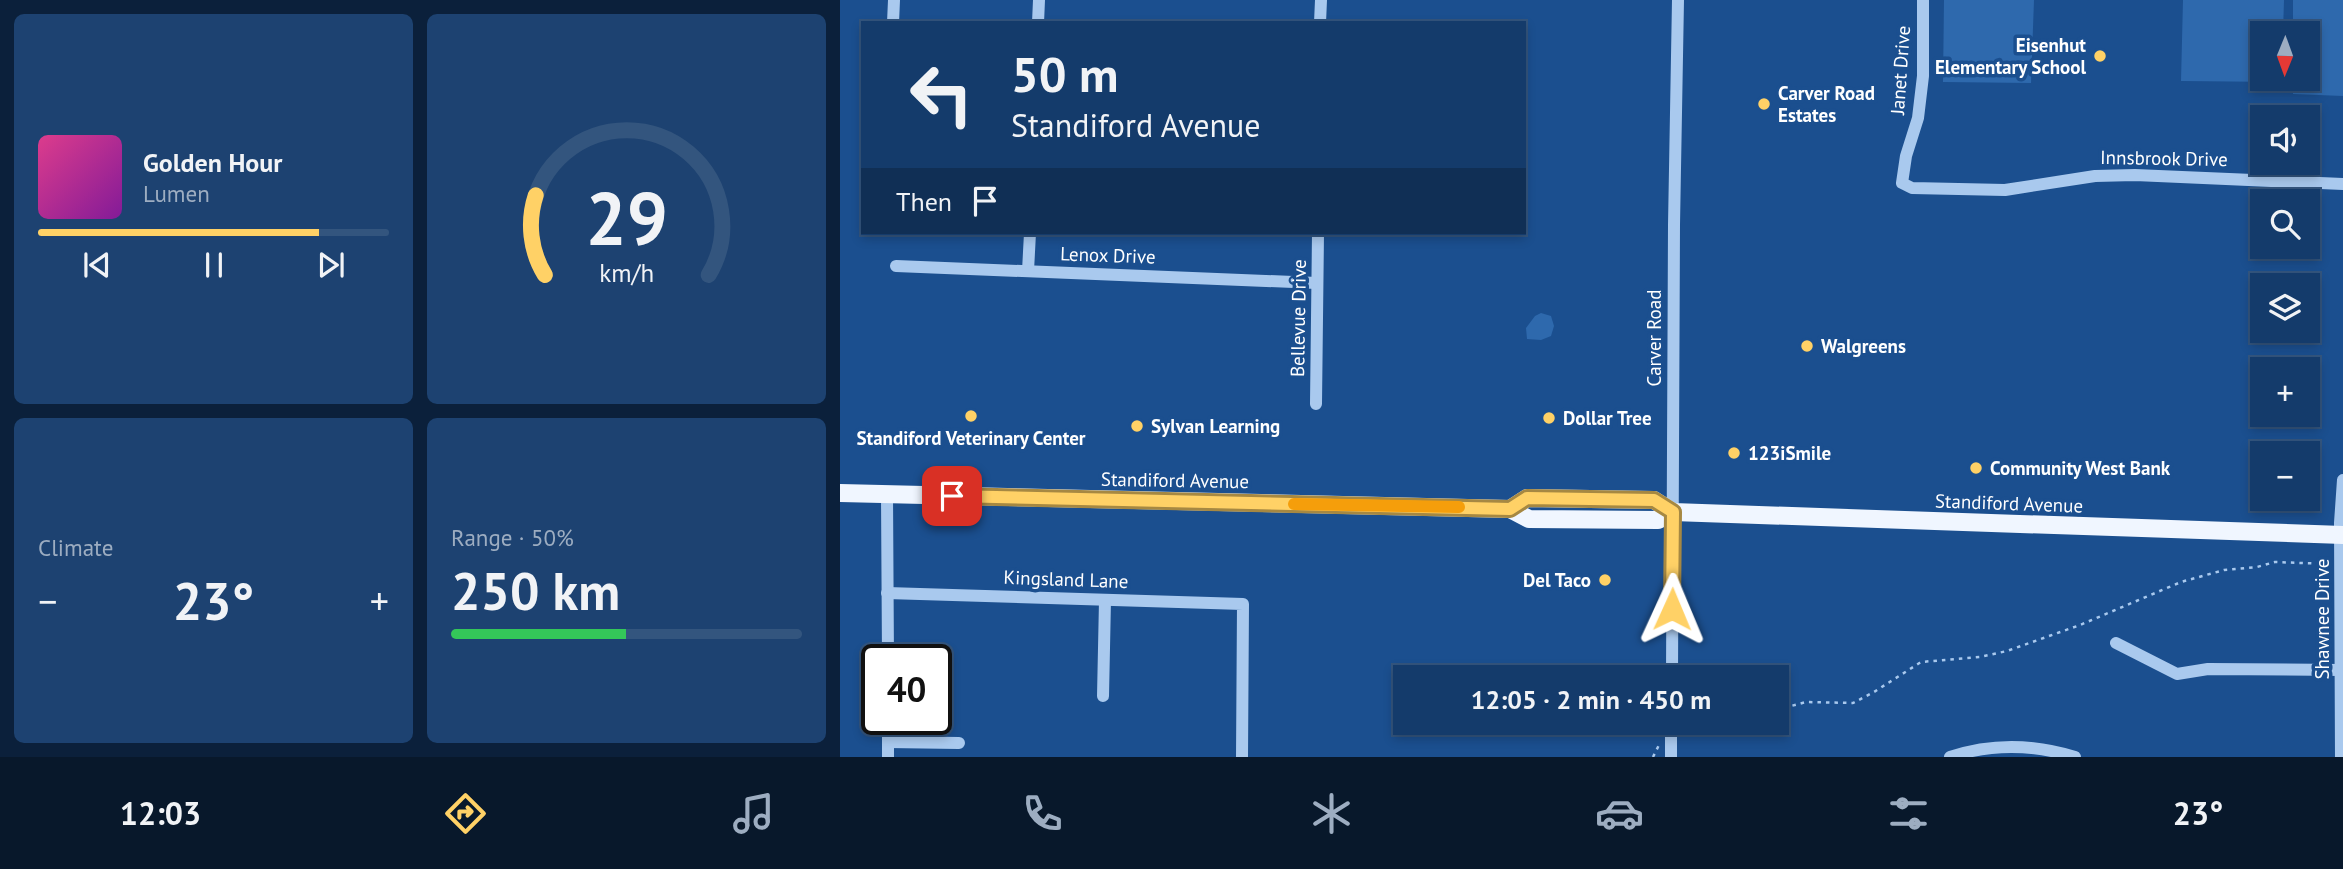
<!DOCTYPE html>
<meta charset="utf-8">
<style>
body{margin:0;font-family:"PT Sans",sans-serif;background:#1d4271;color:#f1f3f6;height:100vh;display:flex;flex-direction:column;font-size:26px;white-space:nowrap}
*{box-sizing:border-box;margin:0}
p{font-size:23px;color:#9dadc1}
.icon{flex:none;width:38px;height:38px;fill:none;stroke:currentColor;stroke-width:2;stroke-linecap:round;stroke-linejoin:round}
.map{position:relative;flex:1;overflow:hidden}
.panel{display:flex;flex-direction:column;gap:14px;padding:14px;background:#0b203b;width:840px}
.panel>*{flex:none}
.hud{position:absolute;left:21px;top:21px;width:665px;height:214px;border-radius:0px;box-shadow:0 4px 10px #0003,0 0 0 2px #33557e;background:#143b6b;color:#f1f3f6;overflow:hidden}
.needle{width:46px;rotate:181deg}
.buttons{position:absolute;left:1410px;top:21px;display:grid;gap:14px}
.buttons a{display:grid;place-items:center;width:70px;height:70px;border-radius:0px;background:#143b6b;box-shadow:0 4px 10px #0003,0 0 0 2px #33557e;font-size:35px}
.speed{position:absolute;left:21px;top:644px;display:flex;gap:14px;font-size:35px;font-weight:700;text-align:center}
.speed>*{display:grid;place-content:center;width:91px;height:91px;border-radius:50%;background:#143b6b;box-shadow:0 4px 10px #0003,0 0 0 2px #33557e;line-height:1}
.speed .limit{border:4px solid #111;border-radius:10px;background:#fff;color:#111}
.pin{position:absolute;display:grid;place-items:center;width:60px;height:60px;color:#fff;margin:-30px;border-radius:14px;box-shadow:0 4px 10px #0006}
.me{position:absolute;width:77px;margin:-38px;rotate:1deg;stroke-linejoin:round;filter:drop-shadow(0 0 5px #0008)}
.turn{display:flex;align-items:center;gap:24px;height:147px;padding:0 35px;font-size:32px}
.turn .icon{width:91px;height:91px;stroke-width:2.5}
.turn b{display:block;font-size:49px;line-height:60px}
.then{display:flex;align-items:center;height:66px;padding:0 35px;background:#0003;gap:14px;font-size:26px}
.big{font-size:52px;font-weight:600;line-height:1.1}
.panel .tile{flex:1;display:flex;flex-direction:column;justify-content:center;gap:10px;min-width:0;padding:0 24px;border-radius:10px;background:#1d4271}
.panel .dial{align-items:center;gap:0}
.dial svg{height:182px;overflow:visible;fill:none;stroke:#33557e;stroke-width:7;stroke-linecap:round;text-anchor:middle}
.dial text{fill:#f1f3f6;stroke:none}
.song{display:flex;align-items:center;gap:21px}
.cover{width:84px;height:84px;border-radius:10px;background:linear-gradient(135deg,hsl(330 70% 55%),hsl(290 70% 35%))}
.played{height:7px;border-radius:4px;background:linear-gradient(90deg,#ffd166 80%,#33557e 80%)}
.keys{display:flex;justify-content:space-around;direction:ltr}
.heat{display:flex;justify-content:space-between;align-items:center;font-size:38px;direction:ltr}
.charge{height:10px;border-radius:5px;background:linear-gradient(90deg,#34c759 50%,#33557e 0)}
.panel .tiles{flex:1;display:grid;gap:14px;grid-template-columns:repeat(2,1fr)}
.trip{position:absolute;left:553px;top:665px;width:396px;height:70px;border-radius:0px;background:#143b6b;box-shadow:0 4px 10px #0003,0 0 0 2px #33557e;font-weight:600;line-height:70px;text-align:center}
.tab-bar{display:flex;height:112px;justify-content:space-around;align-items:center;background:#08182b;color:#9dadc1}
.tab-bar .icon{width:49px;height:49px}
.tab-bar .on{color:#ffd166}
.tab-bar b{font-size:32px;color:#f1f3f6}
main{display:flex;flex:1;min-height:0}
.map>svg:first-child{display:block}
</style>
<main>
<section class="panel">
<div class="tiles">
<div class="tile">
<div class="song"><i class="cover"></i><div><b>Golden Hour</b><p>Lumen</p></div></div>
<div class="played"></div>
<div class="keys"><svg class="icon" aria-label="previous" viewBox="0 0 24 24"><path d="M18 5L8 12l10 7zM5 5v14"/></svg><svg class="icon" aria-label="pause" viewBox="0 0 24 24"><path d="M8 5v14M16 5v14"/></svg><svg class="icon" aria-label="next" viewBox="0 0 24 24"><path d="M6 5l10 7-10 7zM19 5v14"/></svg></div>
</div>
<div class="tile dial"><svg viewBox="0 0 100 80">
<path d="M14 69A42 42 0 1 1 86 69"/>
<path d="M14 69A42 42 0 0 1 10 34" stroke="#ffd166"/>
<text x="50" y="56" font-size="32" font-weight="700">29</text>
<text x="50" y="72" font-size="11">km/h</text>
</svg></div>
<div class="tile"><p>Climate</p>
<div class="heat"><a>−</a><b class="big">23°</b><a>+</a></div>
</div>
<div class="tile"><p>Range · 50%</p><b class="big">250 km</b><div class="charge"></div></div>
</div>
</section>
<div class="map">
<svg width="1503" height="757" viewBox="0 0 1503 757">
<rect width="100%" height="100%" fill="#1b4f8f"/>
<!-- green -->
<g fill="#2e69ad">
<polygon points="1104,0 1194,0 1191,83 1103,82"/>
<polygon points="1343,0 1444,0 1443,33 1423,33 1423,79 1441,79 1441,82 1341,81"/>
<polygon points="1453,0 1503,0 1503,96 1453,94 1453,79 1468,79 1468,33 1453,33"/>
<polygon points="701,313 711,316 714,326 711,336 701,340 687,339 686,328 695,316"/>
</g>
<g fill="none" stroke-linecap="round" stroke-linejoin="round">
<!-- path -->
<g stroke="#a9c9ee" stroke-width="2.5" stroke-dasharray="3.5 5" stroke-linecap="butt">
<polyline points="936,710 966,702 1013,703 1034,692 1081,662 1140,657 1167,651 1240,625 1341,582 1384,570 1417,567 1435,562 1489,564"/>
<polyline points="883,723 898,723"/>
<polyline points="842,730 849,727 850,723"/>
<polyline points="813,757 819,745"/>
</g>
<!-- minor -->
<g stroke="#a9c9ee" stroke-width="12">
<polyline points="1083,0 1083,76 1078,118 1066,156 1062,183 1072,188 1165,190 1255,176 1295,175 1503,184"/>
<polyline points="53,23 54,0"/>
<polyline points="198,23 199,0"/>
<polyline points="480,23 481,0"/>
<polyline points="56,266 477,283"/>
<polyline points="188,271 190,233"/>
<polyline points="476,404 478,233"/>
<polyline points="47,495 48,660"/>
<polyline points="47,593 403,604 402,757"/>
<polyline points="1276,643 1337,674 1368,669 1502,670"/>
<polyline points="832,677 834,225 838,0"/>
<polyline points="263,696 265,600"/>
<polyline points="48,719 48,757"/>
<polyline points="48,742 119,743"/>
<polyline points="831,757 831,723"/>
<path d="M 1110,757 C 1152,743 1193,744 1235,757"/>
<polyline points="1501,757 1500,523 1503,480"/>
</g>
<!-- major -->
<g stroke="#f0f6ff" stroke-width="18">
<polyline points="0,493 670,509 689,519 818,520 833,512"/>
<polyline points="670,509 687,498 814,500 833,512 1503,535"/>
</g>
</g>
<g fill="none" stroke-linecap="round" stroke-linejoin="round">
<!-- route casing -->
<g stroke="#a68842" stroke-width="18">
<polyline id="route" points="112,496 670,509 687,498 814,500 833,512 832,609"/>
</g>
<!-- route -->
<use href="#route" stroke="#ffd166" stroke-width="12"/>
<!-- slow -->
<polyline stroke="#f59e0b" stroke-width="12" points="454,504 619,507"/>
</g>
<!-- markers -->
<g fill="#ffd166" stroke="#1b4f8f" stroke-width="2.5">
<circle cx="1260" cy="56" r="7"/>
<circle cx="924" cy="104" r="7"/>
<circle cx="967" cy="346" r="7"/>
<circle cx="131" cy="416" r="7"/>
<circle cx="709" cy="418" r="7"/>
<circle cx="297" cy="426" r="7"/>
<circle cx="894" cy="453" r="7"/>
<circle cx="1136" cy="468" r="7"/>
<circle cx="765" cy="580" r="7"/>
</g>
<g text-anchor="middle" stroke-width="7" stroke-linejoin="round" paint-order="stroke">
<!-- poi labels -->
<g font-size="19" font-weight="bold" fill="#fff" stroke="#1b4f8f" text-anchor="start">
<text x="1246" y="52" text-anchor="end">Eisenhut<tspan x="1246" dy="22">Elementary School</tspan></text>
<text x="938" y="100">Carver Road<tspan x="938" dy="22">Estates</tspan></text>
<text x="981" y="353">Walgreens</text>
<text x="723" y="425">Dollar Tree</text>
<text x="311" y="433">Sylvan Learning</text>
<text x="131" y="445" text-anchor="middle">Standiford Veterinary Center</text>
<text x="908" y="460">123iSmile</text>
<text x="1150" y="475">Community West Bank</text>
<text x="751" y="587" text-anchor="end">Del Taco</text>
</g>
<!-- street labels -->
<g font-size="19" fill="#fff" stroke="#1b4f8f">
<text transform="translate(1060 70) rotate(-86)" y="7">Janet Drive</text>
<text transform="translate(1324 158) rotate(1)" y="7">Innsbrook Drive</text>
<text transform="translate(268 255) rotate(2)" y="7">Lenox Drive</text>
<text transform="translate(458 318) rotate(-89)" y="7">Bellevue Drive</text>
<text transform="translate(814 338) rotate(-90)" y="7">Carver Road</text>
<text transform="translate(335 480) rotate(1)" y="7">Standiford Avenue</text>
<text transform="translate(1169 503) rotate(2)" y="7">Standiford Avenue</text>
<text transform="translate(226 579) rotate(2)" y="7">Kingsland Lane</text>
<text transform="translate(1482 619) rotate(-90)" y="7">Shawnee Drive</text>
</g>
</g>
</svg>
<div class="buttons">
<a><svg class="needle" viewBox="-14 -14 28 28"><path d="M0-13l5 13h-10z" fill="#e53935"/><path d="M0 13l5-13h-10z" fill="#9dadc1"/></svg></a>
<a><svg class="icon" aria-label="sound" viewBox="0 0 24 24"><path d="M4 9h4l5-4v14l-5-4H4zM17 9q2 3 0 6"/></svg></a>
<a><svg class="icon" aria-label="search" viewBox="0 0 24 24"><circle cx="10" cy="10" r="6"/><path d="M15 15l6 6"/></svg></a>
<a><svg class="icon" aria-label="layers" viewBox="0 0 24 24"><path d="M12 4l9 5-9 5-9-5zM3 14l9 5 9-5"/></svg></a>
<a>+</a>
<a>−</a>
</div>
<div class="speed"><div class="limit">40</div></div>
<div class="pin" style="left:112px;top:496px;background:#d93025"><svg class="icon" aria-label="arrive" viewBox="0 0 24 24"><path d="M6 21V4h12l-3 4 3 4H6"/></svg></div>
<svg class="me" style="left:832px;top:609px" viewBox="-20 -20 40 40"><path d="M0-17L14 15 0 8-14 15z" fill="#ffd166" stroke="#fff" stroke-width="4"/></svg>
<div class="trip">12:05 · 2 min · 450 m</div>
<div class="hud">
<div class="turn"><svg class="icon" aria-label="left" viewBox="0 0 24 24"><path d="M17 20v-9H6M10 6l-5 5 5 5"/></svg><div><b>50 m</b>Standiford Avenue</div></div>
<div class="then">Then<svg class="icon" aria-label="arrive" viewBox="0 0 24 24"><path d="M6 21V4h12l-3 4 3 4H6"/></svg></div>
</div>
</div>
</main>
<nav class="tab-bar">
<b>12:03</b>
<svg class="icon on" aria-label="directions" viewBox="0 0 24 24"><path d="M12 3l9 9-9 9-9-9zM9 14v-3h6M13 9l2 2-2 2"/></svg>
<svg class="icon" aria-label="music" viewBox="0 0 24 24"><path d="M9 18V5l10-2v13"/><circle cx="6" cy="18" r="3"/><circle cx="16" cy="16" r="3"/></svg>
<svg class="icon" aria-label="phone" viewBox="0 0 24 24"><path d="M5 4h4l2 5-3 2q2 4 5 5l2-3 5 2v4C11 20 4 13 5 4z"/></svg>
<svg class="icon" aria-label="climate" viewBox="0 0 24 24"><path d="M12 3v18M4 7l16 10M4 17L20 7"/></svg>
<svg class="icon" aria-label="car" viewBox="0 0 24 24"><path d="M5 17H2v-5l4-1 3-4h7l3 4 3 1v5h-3M9 17h6M6 11h13"/><circle cx="7" cy="17" r="2"/><circle cx="17" cy="17" r="2"/></svg>
<svg class="icon" aria-label="filters" viewBox="0 0 24 24"><path d="M4 7h16M4 17h16"/><circle cx="9" cy="7" r="2"/><circle cx="15" cy="17" r="2"/></svg>
<b>23°</b>
</nav>
